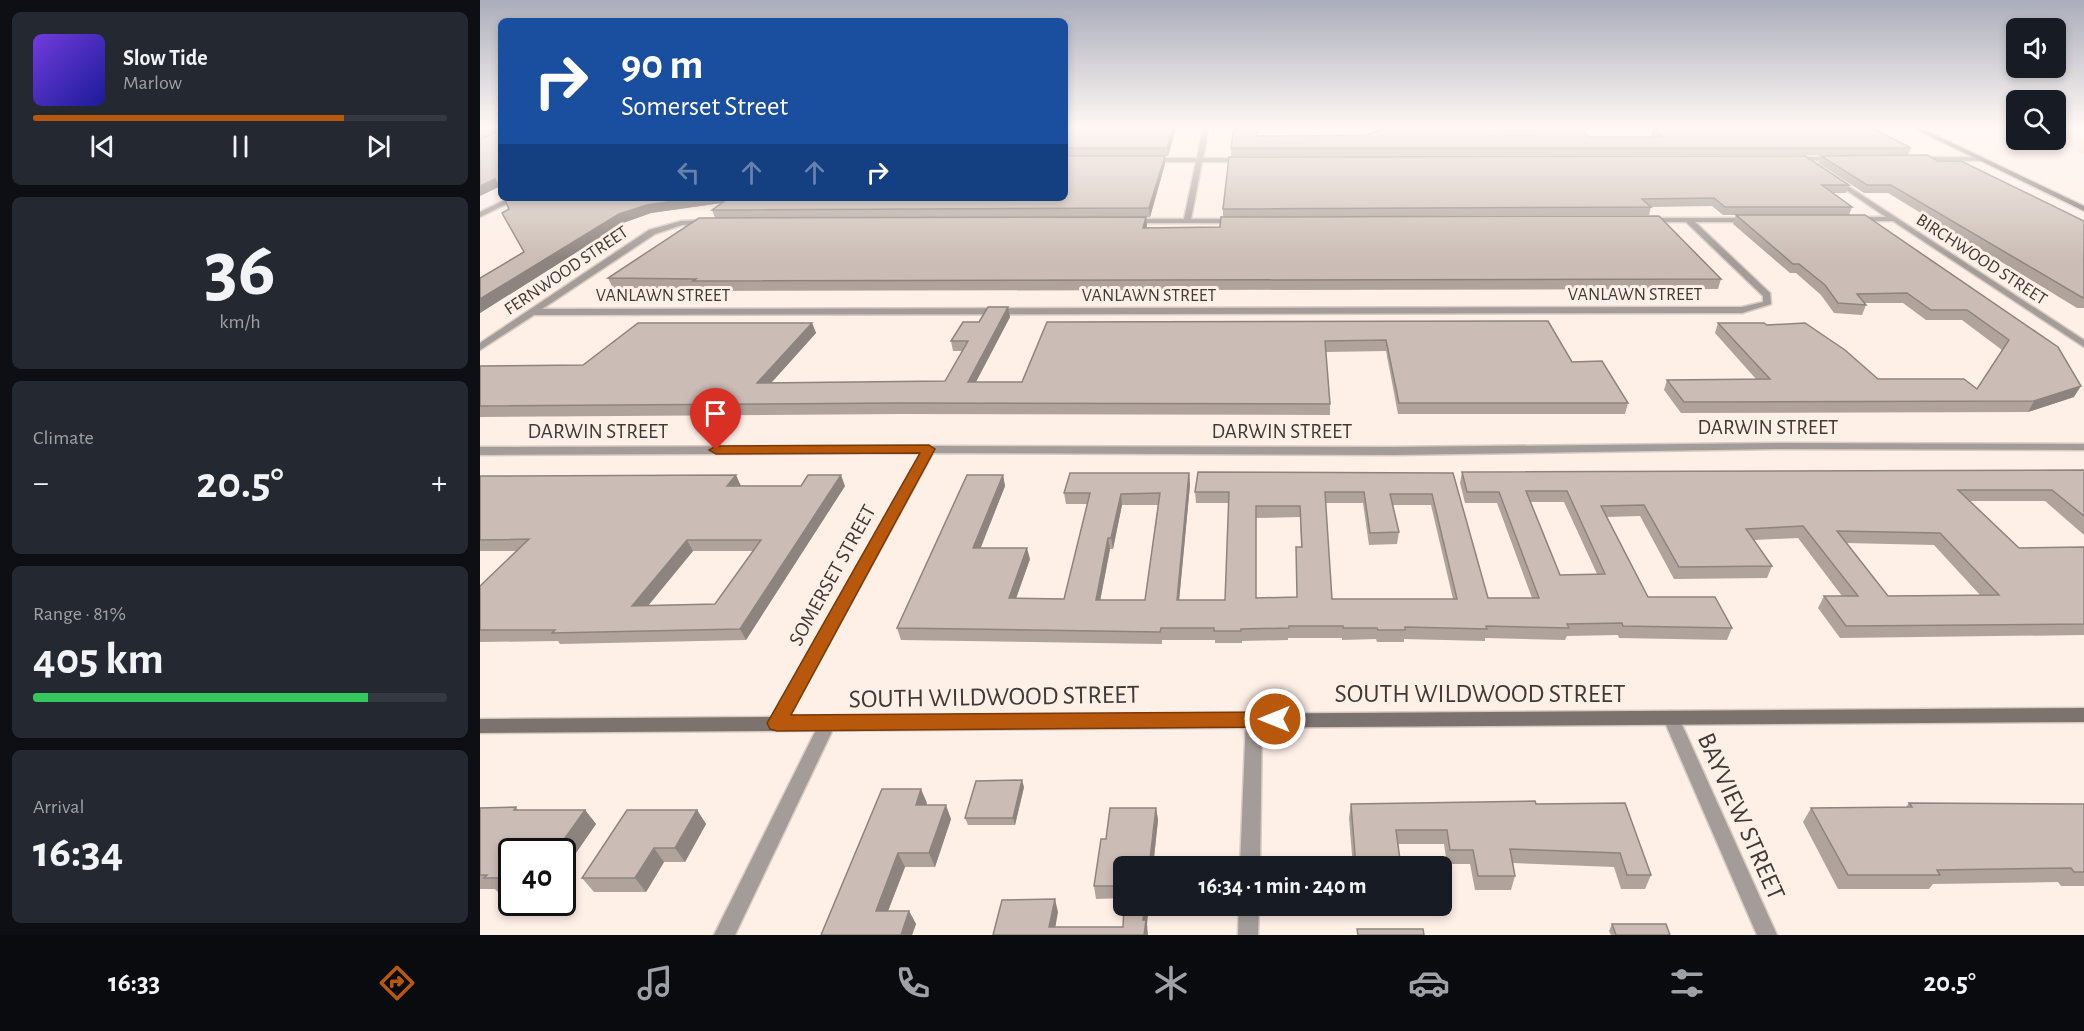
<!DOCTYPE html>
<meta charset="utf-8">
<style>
body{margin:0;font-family:"Alegreya Sans",sans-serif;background:#242831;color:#f1f3f6;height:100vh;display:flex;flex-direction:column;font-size:22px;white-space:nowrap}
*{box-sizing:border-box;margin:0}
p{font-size:20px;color:#9ea1a6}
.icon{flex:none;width:33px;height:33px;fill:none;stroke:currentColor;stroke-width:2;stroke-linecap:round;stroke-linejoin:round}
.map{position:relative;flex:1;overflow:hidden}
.sheet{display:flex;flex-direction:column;gap:12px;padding:12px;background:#0d0f14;width:480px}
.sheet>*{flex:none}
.top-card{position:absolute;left:18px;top:18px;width:570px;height:183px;border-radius:9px;box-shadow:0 3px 9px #0003;background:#1a4fa0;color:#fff;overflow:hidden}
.buttons{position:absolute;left:1526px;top:18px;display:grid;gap:12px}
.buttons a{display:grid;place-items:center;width:60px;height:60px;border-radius:9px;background:#171b24;box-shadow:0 3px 9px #0003;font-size:30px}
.speed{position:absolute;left:18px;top:838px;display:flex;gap:12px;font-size:30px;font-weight:700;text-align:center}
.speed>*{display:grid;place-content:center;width:78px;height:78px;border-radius:50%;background:#171b24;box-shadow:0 3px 9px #0003;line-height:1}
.speed .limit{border:3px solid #111;border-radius:9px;background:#fff;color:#111}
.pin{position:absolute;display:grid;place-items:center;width:51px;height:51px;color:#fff;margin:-62px -26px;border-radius:50% 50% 50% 0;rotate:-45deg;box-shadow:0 0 6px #0007}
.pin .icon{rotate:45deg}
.me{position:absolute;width:66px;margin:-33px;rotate:270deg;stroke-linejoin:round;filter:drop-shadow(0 0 4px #0008)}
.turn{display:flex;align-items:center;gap:21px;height:126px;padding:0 24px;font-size:27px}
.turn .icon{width:78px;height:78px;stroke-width:2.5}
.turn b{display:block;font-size:42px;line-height:51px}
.lanes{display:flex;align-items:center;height:57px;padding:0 24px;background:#0003;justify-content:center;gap:30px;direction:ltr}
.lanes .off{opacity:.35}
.big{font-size:45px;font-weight:600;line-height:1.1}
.sheet .tile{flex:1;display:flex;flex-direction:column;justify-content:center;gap:9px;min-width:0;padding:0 21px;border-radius:9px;background:#242831}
.sheet .dial{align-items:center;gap:0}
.dial b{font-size:78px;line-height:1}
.song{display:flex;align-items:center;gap:18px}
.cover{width:72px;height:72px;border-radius:9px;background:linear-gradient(135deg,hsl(260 70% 55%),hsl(240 70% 35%))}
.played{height:6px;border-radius:3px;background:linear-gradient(90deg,#b7580d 75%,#363941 75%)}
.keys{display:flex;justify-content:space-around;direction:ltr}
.heat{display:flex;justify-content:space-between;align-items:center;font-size:33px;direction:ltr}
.charge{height:9px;border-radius:4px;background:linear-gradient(90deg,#34c759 81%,#363941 0)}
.trip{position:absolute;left:633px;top:856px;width:339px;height:60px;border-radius:9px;background:#171b24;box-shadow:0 3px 9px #0003;font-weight:600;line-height:60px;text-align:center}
.tab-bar{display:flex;height:96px;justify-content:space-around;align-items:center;background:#090b0e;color:#9ea1a6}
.tab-bar .icon{width:42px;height:42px}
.tab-bar .selected{color:#b7580d}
.tab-bar b{font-size:27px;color:#f1f3f6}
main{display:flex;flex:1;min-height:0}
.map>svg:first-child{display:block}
</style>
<main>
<section class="sheet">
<div class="tile">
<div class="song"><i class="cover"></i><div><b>Slow Tide</b><p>Marlow</p></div></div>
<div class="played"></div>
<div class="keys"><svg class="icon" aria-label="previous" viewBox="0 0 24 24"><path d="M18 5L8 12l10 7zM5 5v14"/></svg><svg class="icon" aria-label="pause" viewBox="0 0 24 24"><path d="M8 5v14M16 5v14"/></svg><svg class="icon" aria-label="next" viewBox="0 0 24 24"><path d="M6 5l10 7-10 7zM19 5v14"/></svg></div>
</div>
<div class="tile dial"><b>36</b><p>km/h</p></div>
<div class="tile"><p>Climate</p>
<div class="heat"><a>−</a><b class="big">20.5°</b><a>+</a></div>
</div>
<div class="tile"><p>Range · 81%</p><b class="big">405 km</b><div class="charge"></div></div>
<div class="tile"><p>Arrival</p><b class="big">16:34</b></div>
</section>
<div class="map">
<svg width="1604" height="935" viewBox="0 0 1604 935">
<rect width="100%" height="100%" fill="#feefe7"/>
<!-- green -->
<polygon fill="#feddcb" points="1604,131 1604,154 1569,140 1575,140 1575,132"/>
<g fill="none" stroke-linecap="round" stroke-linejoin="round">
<!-- street casing -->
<g stroke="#d8cbc4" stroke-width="3">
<g id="street">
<polygon points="723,128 729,128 723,158 764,158 767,160 764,162 722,162 711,219 756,219 760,221 759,223 647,223 646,221 650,219 704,219 716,162 670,162 667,160 670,158 717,158"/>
<polygon points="1315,157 1355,157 1358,159 1355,161 1313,160 1313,158"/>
<polygon points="1438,157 1501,157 1504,159 1501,161 1436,160 1436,158"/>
<polygon points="1353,179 1357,179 1604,340 1604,347 1413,221 1373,221 1373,217 1406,217 1353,181"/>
<polygon points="29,198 38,198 0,217 0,212"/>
<polygon points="1163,218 1272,218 1273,220 1269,222 1215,222 1290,293 1291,304 1262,313 54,315 0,350 0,343 169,230 201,221 228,220 232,222 228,224 202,225 175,234 62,309 1262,307 1283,302 1283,296 1206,222 1166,222 1162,220"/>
<polygon points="1297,443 1604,444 1604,450 1297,449 912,455 453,453 303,728 297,730 291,728 289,723 291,718 441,453 0,455 0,447 449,446 912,447"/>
<polygon points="1191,711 1197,713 1199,718 1297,935 1277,935 1183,718 1185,713"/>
<polygon points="774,712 780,714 782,719 780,867 760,867 766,719 768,714"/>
<polygon points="348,716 354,718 356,723 255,935 234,935 342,718"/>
<polygon points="759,906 779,906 778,935 758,935"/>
</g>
</g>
<!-- secondary casing -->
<g stroke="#d8cbc4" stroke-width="3">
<g id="secondary">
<polygon points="1433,128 1441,128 1604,206 1604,211"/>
<polygon points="1604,708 1604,722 0,733 0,719"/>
</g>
</g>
<!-- street -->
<use href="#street" fill="#a39c99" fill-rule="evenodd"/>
<!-- secondary -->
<use href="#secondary" fill="#7c736e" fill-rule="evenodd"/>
</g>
<!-- wall -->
<g fill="#afa39c" fill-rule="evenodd">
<polygon points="0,128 21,128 19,188 0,139"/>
<polygon points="585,128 696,128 688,156 585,156"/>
<polygon points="754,128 778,128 778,136 885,135 906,128 1028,128 1024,130 1109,137 1172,137 1171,136 1173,129 1431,148 1428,155 751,156 751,148"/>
<polygon points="685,156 685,164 670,217 414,218 666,217 667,227 1241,279 1238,289 217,291 217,288 133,288 128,278 235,218 232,210 242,203 171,213 143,223 0,313 0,278 44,252 29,209"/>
<polygon points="1341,156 1458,161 1604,221 1604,308 1597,308 1408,193 1384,193 1338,163"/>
<polygon points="749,157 1369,185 1366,193 1353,193 1372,207 1369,215 1243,215 1232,206 1170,207 1171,207 1169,215 743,217 743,209"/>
<polygon points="1256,215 1385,215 1594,397 1548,412 1201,413 1184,390 1187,380 1276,379 1235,333 1238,323 1287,325 1398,379 1497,389 1522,350 1482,320 1446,320 1423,303 1385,303 1386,305 1382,315 1354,313 1341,295 1316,273 1310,273 1253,224"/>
<polygon points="528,307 530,317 496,382 542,382 567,322 1068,321 1092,362 1148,403 1145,414 918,414 906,351 846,352 850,404 850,415 420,414 0,417 0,366 103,365 332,323 336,333 291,383 465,381 482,351 473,351 471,341 499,322"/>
<path d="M 1604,471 L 1604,535 L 1565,501 L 1489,501 L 1539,548 L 1604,547 L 1604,635 L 1360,638 L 1338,608 L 1344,596 L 1362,596 L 1318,538 L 1274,540 L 1292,566 L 1287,578 L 1194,579 L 1160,516 L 1127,517 L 1168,597 L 1252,628 L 1247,640 L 1139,638 L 1138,635 L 1087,636 L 1085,640 L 1005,638 L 1005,641 L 924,639 L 924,642 L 897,642 L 896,639 L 862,640 L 862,638 L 808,638 L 808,640 L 762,641 L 762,643 L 735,643 L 735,640 L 682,640 L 682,644 L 421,640 L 417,628 L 523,475 L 525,486 L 500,548 L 550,559 L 536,598 L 584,599 L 607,504 L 586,504 L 584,493 L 709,473 L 710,485 L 699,600 L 745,600 L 749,503 L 716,503 L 715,492 L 973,473 L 1008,598 L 1052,598 L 1017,503 L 985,503 L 980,483 L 982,472 ZM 1050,502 L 1084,502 L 1117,574 L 1080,575 ZM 845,503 L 883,503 L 889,545 L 917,544 L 919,532 L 913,505 L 951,505 L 973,599 L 852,599 ZM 642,505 L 678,505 L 665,600 L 620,600 L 630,549 L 633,549 ZM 820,517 L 821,547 L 816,547 L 817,597 L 776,598 L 776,518 ZM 1366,543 L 1454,545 L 1500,595 L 1408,596 Z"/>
<path d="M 0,476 L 260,486 L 365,486 L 266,640 L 80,644 L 78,641 L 0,642 L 0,587 L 37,551 L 0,551 ZM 213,551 L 273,551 L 235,604 L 168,605 Z"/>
<polygon points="544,787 535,825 488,825 485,818"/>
<polygon points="447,803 446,805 471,819 455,867 425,867 408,911 429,911 436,924 432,935 341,935"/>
<polygon points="1145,803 1171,875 1165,889 1141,889 1134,867 1033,863 1035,876 1031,890 995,890 990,864 967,864 964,844 918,844 921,867 873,867 869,818 871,804 1056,804"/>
<polygon points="1429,803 1604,804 1604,886 1581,886 1578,882 1453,884 1449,889 1358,889 1323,822 1331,808 1426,807"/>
<polygon points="36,807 38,810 105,810 116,824 82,873 82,852 32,852 32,892 18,892 15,889 0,889 0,808"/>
<polygon points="676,808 678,820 673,867 644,867 644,898 616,899 614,886 626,839"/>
<polygon points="217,810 226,824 205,862 184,862 166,892 114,892 102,878"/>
<polygon points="1132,924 1190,935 1131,935 1129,931"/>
</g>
<!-- shaded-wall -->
<g fill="#8e847f">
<polygon points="693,128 696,128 688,156 687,148"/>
<polygon points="1008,128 1028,128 1003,137 1004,130"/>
<polygon points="685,156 685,164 670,217 669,208"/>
<polygon points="15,179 19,187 0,196 0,186"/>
<polygon points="213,198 262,198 262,200 171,213 143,223 0,313 0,299 139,214 167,205"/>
<polygon points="666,217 667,226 664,236 663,228"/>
<polygon points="528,307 530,317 490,393 488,382"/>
<polygon points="332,323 336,333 281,394 277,383"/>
<polygon points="1601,386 1594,397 1548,412 1554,401"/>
<polygon points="709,473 710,485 698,612 697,600"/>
<polygon points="256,475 261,486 252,497 247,486"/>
<polygon points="361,475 365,486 266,640 260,629"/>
<polygon points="523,475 525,486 496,560 493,548"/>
<polygon points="641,494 642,505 633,549 631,538"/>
<polygon points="628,538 630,549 618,612 616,600"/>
<polygon points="207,540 213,551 159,617 152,606"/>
<polygon points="547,548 550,559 532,610 529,598"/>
<polygon points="542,780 544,787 535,825 533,818"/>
<polygon points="441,789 447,803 441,819 436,805"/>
<polygon points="466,805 471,819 455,867 449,853"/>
<polygon points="676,808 678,820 673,867 669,867"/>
<polygon points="105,810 116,824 82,873 82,852 75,852"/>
<polygon points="217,810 226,824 205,862 195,848"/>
<polygon points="174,848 184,862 166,892 155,878"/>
<polygon points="418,853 425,867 403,924 396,911"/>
<polygon points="575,899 578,912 574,935 569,927"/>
<polygon points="665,906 669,906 667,924 668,935 664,935 663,920"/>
<polygon points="429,911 436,924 432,935 421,935"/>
</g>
<!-- building -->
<g fill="#cbbdb5" stroke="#8e847f" stroke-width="1.5" fill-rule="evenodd">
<polygon points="0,128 21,128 21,189 20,189 15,179 0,186 0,139 20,131 0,131"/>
<polygon points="585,128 693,128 687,148 585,148"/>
<polygon points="754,128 778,128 777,136 885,135 906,128 1008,128 1004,130 1101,129 1109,137 1183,137 1173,129 1392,128 1431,148 751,148"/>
<polygon points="1447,155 1458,161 1481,161 1604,221 1604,298 1603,298 1411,185 1387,185 1341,156"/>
<polygon points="585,156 685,156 669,208 232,210 249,198 585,198"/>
<polygon points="1325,156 1369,185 1342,185 1372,207 1245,207 1234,198 1162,199 1171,207 743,209 749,157"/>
<polygon points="24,198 213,198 167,205 139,214 0,299 0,278 44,252 22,213 29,209"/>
<polygon points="1256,215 1385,215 1578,347 1601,386 1554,401 1204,402 1187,380 1290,379 1238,323 1284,323 1287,325 1325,323 1365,350 1398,379 1484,379 1497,389 1529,340 1487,310 1451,310 1427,293 1377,294 1386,305 1358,303 1345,285 1319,264 1313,264"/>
<polygon points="1179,216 1241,279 213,281 216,279 128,278 219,218 666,217 663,228 740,227 741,217"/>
<polygon points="508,307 528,307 488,382 542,382 567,322 1068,321 1092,362 1122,361 1148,403 919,403 906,340 845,341 850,404 416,403 0,406 0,366 103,365 158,323 332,323 277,383 465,381 488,341 471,341 483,322 499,322"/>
<path d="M 1603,470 L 1604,471 L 1604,516 L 1572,490 L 1478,490 L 1539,548 L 1604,547 L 1604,624 L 1366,626 L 1344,596 L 1378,596 L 1323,526 L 1266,529 L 1292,566 L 1199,567 L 1164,505 L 1121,506 L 1168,597 L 1235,597 L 1252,628 L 1143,626 L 1142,623 L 1087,624 L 1089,628 L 1006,626 L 1007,629 L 925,627 L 925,630 L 898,630 L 897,628 L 863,628 L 863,626 L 809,626 L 809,628 L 761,629 L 761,631 L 734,631 L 734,628 L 681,628 L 680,632 L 417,628 L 487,475 L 523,475 L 493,548 L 547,548 L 529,598 L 584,599 L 610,493 L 584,493 L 590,473 L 709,473 L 697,600 L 745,600 L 749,492 L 715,492 L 718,472 L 973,473 L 1008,598 L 1059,598 L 1019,492 L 987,492 L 982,472 ZM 1046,491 L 1087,491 L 1125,574 L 1080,575 ZM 845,492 L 884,492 L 890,533 L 919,532 L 910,494 L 952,494 L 977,599 L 852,599 ZM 680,493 L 665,600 L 616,600 L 628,538 L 631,538 L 641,494 ZM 776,506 L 820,506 L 822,547 L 816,547 L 817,597 L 776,598 ZM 1357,531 L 1460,533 L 1519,595 L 1408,596 Z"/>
<path d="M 256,475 L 247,486 L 321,486 L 328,475 L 361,475 L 260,629 L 72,633 L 75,630 L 0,630 L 0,586 L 49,539 L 0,540 L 0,476 ZM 207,540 L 281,540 L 235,604 L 152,606 Z"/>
<polygon points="542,780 533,818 485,818 496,781"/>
<polygon points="402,789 441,789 436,805 466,805 449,853 418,853 396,911 429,911 421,935 341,935"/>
<polygon points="1055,801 1056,804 1145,803 1171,875 1147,875 1140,853 1030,849 1035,876 998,876 993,850 970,850 967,830 916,830 921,867 876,867 871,804"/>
<polygon points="1429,803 1604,804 1604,872 1594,872 1591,868 1457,870 1460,875 1368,875 1331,808 1432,807"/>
<polygon points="36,807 34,810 105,810 75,852 32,852 32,878 4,878 7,875 0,875 0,808"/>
<polygon points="630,808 676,808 669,867 644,867 644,886 614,886 621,839 626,839"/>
<polygon points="147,810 217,810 195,848 174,848 155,878 102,878"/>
<polygon points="575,899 569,927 643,927 644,906 665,906 663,920 666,920 664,935 513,935 522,900"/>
<polygon points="1132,924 1186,924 1190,935 1136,935"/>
<polygon points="877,929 943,929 944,935 878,935"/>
</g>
<!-- sky -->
<linearGradient id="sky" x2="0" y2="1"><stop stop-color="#aaadbb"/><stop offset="0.49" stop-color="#fff8f4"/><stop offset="1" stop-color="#fff8f4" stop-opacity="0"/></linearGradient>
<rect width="1604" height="259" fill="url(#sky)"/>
<!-- route -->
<polygon fill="#b7580d" stroke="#773908" stroke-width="1.5" points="449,445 455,449 311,715 795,712 802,714 804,719 802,725 795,727 297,731 290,729 287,723 290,718 440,453 236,454 229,450 236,446"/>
<g text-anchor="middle" stroke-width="6" stroke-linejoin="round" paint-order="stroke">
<!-- far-street labels -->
<g font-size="18" fill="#403a37" stroke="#feefe7">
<text transform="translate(1502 259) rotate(33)" y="6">BIRCHWOOD STREET</text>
<text transform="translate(86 270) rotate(-34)" y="6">FERNWOOD STREET</text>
<text x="1155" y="300">VANLAWN STREET</text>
<text x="183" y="301">VANLAWN STREET</text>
<text x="669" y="301">VANLAWN STREET</text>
</g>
<!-- street labels -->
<g font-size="21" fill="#403a37" stroke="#feefe7">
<text x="1288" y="434">DARWIN STREET</text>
<text x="118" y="438">DARWIN STREET</text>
<text x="802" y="438">DARWIN STREET</text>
<text transform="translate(352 575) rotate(-61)" y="7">SOMERSET STREET</text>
</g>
<!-- near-street labels -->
<g font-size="26" fill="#403a37" stroke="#feefe7">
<text x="1000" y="702">SOUTH WILDWOOD STREET</text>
<text transform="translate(514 696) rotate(-1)" y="9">SOUTH WILDWOOD STREET</text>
<text transform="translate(1262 816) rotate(66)" y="9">BAYVIEW STREET</text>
</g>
</g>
</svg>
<div class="buttons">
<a><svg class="icon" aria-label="sound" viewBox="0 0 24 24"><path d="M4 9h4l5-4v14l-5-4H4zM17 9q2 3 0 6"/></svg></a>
<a><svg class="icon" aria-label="search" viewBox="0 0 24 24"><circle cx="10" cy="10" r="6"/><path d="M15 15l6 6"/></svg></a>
</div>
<div class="speed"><div class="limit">40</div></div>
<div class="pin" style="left:236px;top:450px;background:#d93025"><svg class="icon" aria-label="arrive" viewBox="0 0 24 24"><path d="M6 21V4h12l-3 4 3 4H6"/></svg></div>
<svg class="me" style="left:795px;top:719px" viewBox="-20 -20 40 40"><circle r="17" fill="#b7580d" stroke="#fff" stroke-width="3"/><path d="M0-11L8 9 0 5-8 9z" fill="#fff"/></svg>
<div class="trip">16:34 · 1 min · 240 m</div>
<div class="top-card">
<div class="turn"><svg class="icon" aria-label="right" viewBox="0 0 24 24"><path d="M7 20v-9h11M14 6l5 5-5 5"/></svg><div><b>90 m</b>Somerset Street</div></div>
<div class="lanes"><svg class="icon off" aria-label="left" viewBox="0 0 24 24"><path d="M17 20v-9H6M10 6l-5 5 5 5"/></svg><svg class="icon off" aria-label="ahead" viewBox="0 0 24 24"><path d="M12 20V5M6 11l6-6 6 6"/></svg><svg class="icon off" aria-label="ahead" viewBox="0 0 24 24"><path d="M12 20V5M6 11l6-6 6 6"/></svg><svg class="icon" aria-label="right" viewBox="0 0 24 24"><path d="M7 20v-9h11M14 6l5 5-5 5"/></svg></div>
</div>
</div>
</main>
<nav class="tab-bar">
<b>16:33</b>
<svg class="icon selected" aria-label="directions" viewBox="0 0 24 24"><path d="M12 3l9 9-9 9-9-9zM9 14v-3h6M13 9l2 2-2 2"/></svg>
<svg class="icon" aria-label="music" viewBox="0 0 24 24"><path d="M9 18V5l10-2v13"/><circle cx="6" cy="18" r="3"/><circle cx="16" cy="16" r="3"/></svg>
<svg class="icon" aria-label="phone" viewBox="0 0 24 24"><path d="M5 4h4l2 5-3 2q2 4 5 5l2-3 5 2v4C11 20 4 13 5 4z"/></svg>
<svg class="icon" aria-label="climate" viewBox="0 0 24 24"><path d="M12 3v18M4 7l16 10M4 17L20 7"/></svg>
<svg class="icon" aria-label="car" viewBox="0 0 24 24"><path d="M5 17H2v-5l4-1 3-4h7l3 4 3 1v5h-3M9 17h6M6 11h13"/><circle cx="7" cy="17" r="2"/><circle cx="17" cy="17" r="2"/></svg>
<svg class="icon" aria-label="filters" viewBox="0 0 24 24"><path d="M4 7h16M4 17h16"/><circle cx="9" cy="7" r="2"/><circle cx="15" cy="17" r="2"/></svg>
<b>20.5°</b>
</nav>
